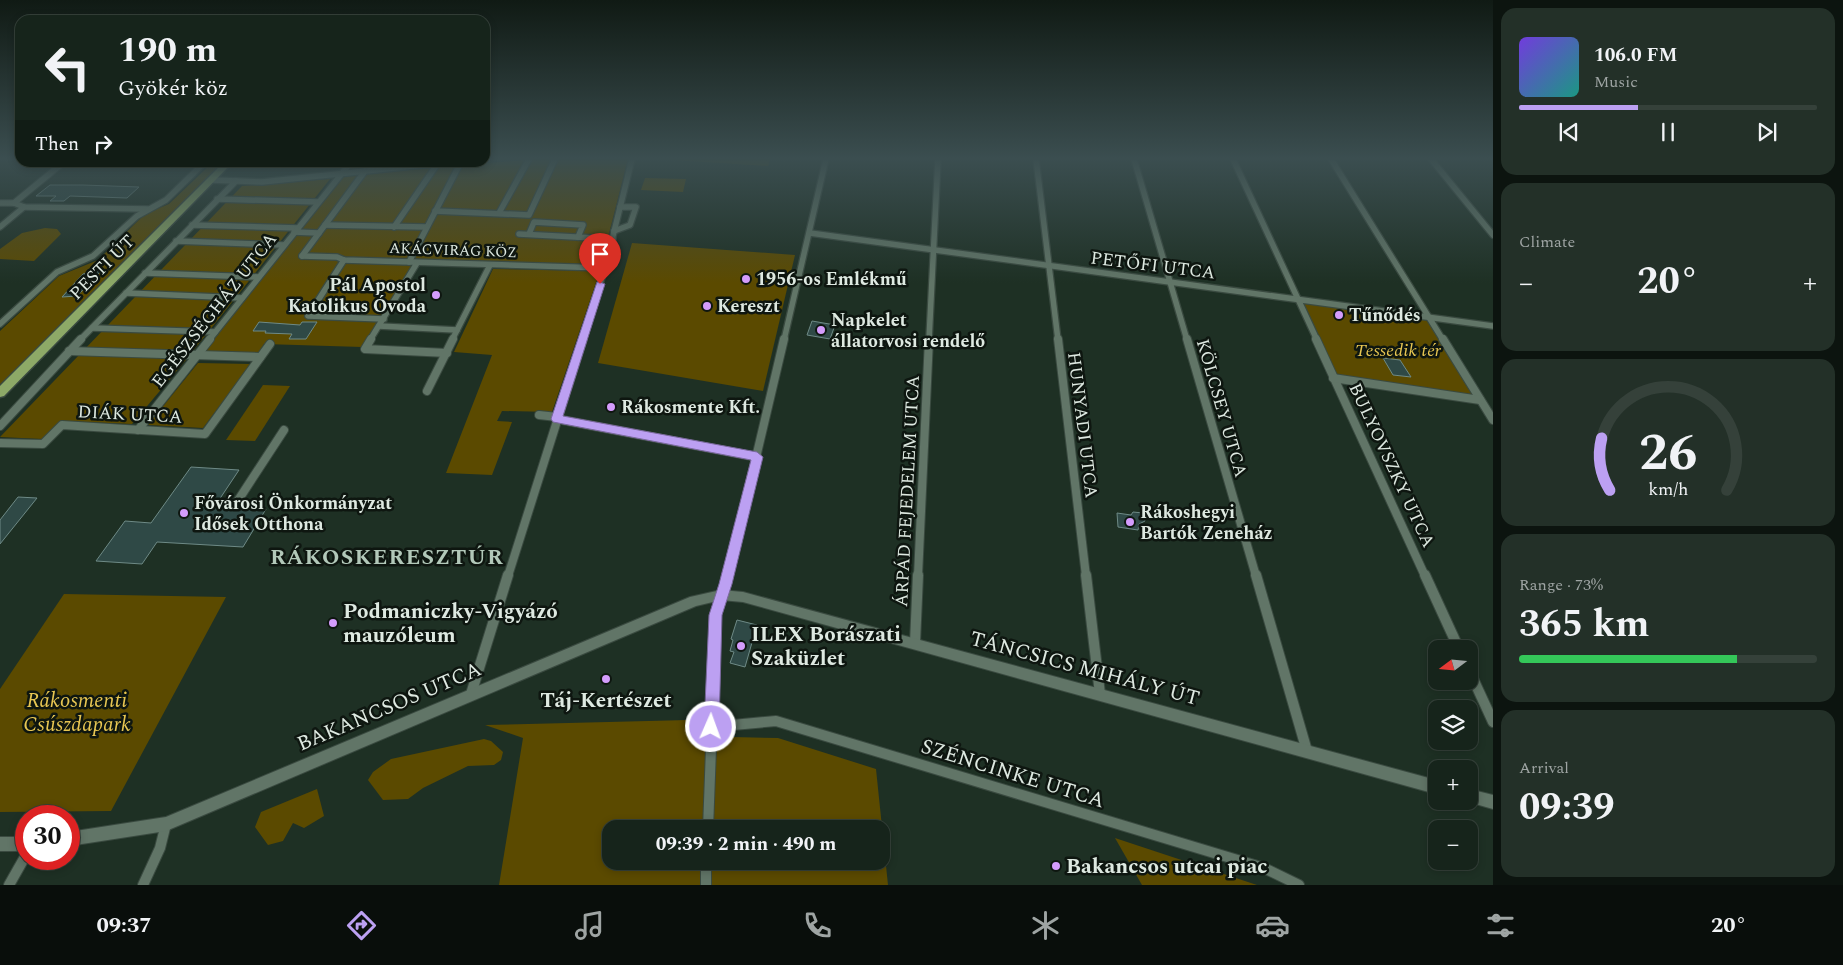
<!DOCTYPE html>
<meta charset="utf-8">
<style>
body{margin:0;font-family:Spectral,serif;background:#233028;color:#f1f3f6;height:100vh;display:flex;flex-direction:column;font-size:19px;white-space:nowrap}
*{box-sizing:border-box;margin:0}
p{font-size:16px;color:#9ea4a3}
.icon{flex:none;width:28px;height:28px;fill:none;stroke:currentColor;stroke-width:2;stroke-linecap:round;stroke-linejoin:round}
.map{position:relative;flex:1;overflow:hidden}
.drawer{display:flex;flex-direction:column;gap:8px;padding:8px;background:#0c140f;width:350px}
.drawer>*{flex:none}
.top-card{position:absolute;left:15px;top:15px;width:475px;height:152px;border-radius:15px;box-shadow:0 2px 8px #0003,0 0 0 1px #35413a;background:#16241b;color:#f1f3f6;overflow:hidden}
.needle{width:32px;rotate:254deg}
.controls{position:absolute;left:1428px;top:640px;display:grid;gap:10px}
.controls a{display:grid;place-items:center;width:50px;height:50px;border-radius:10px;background:#16241b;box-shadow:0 2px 8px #0003,0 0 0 1px #35413a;font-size:25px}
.speed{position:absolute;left:15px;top:805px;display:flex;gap:10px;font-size:25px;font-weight:700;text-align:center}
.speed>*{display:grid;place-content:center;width:65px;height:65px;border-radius:50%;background:#16241b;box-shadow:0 2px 8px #0003,0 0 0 1px #35413a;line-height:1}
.speed .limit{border:8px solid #d22;background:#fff;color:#111}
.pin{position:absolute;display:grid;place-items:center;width:42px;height:42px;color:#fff;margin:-51px -21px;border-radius:50% 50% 50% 0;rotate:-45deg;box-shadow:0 0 5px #0007}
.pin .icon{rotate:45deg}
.me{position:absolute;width:55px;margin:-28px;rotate:2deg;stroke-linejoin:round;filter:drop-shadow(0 0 4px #0008)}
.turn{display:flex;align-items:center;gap:18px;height:105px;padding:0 20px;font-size:22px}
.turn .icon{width:65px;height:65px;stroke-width:2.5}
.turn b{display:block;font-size:35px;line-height:42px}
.then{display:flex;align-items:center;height:48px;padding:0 20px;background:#0003;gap:10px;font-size:19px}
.big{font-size:38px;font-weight:700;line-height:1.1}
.drawer .card{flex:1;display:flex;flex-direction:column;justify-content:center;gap:8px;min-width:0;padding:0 18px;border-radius:15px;background:#233028}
.drawer .dial{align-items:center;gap:0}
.dial svg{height:130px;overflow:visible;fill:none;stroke:#35413a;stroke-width:7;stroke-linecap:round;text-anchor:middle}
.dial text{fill:#f1f3f6;stroke:none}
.song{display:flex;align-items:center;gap:15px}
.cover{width:60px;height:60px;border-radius:8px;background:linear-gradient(135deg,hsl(260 70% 55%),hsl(170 70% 35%))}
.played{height:5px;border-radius:2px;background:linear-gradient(90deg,#bca0f2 40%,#35413a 40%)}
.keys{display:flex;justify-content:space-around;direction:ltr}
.heat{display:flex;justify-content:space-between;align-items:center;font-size:28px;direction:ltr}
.charge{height:8px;border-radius:4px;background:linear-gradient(90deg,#34c759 73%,#35413a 0)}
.trip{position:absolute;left:602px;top:820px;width:288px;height:50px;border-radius:15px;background:#16241b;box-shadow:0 2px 8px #0003,0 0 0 1px #35413a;font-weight:700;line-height:50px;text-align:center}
.tab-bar{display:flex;height:80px;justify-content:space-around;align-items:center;background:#090e0b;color:#9ea4a3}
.tab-bar .icon{width:35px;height:35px}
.tab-bar .current{color:#bca0f2}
.tab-bar b{font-size:22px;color:#f1f3f6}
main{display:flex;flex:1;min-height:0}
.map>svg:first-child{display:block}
</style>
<main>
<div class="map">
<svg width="1493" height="885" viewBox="0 0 1493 885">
<rect width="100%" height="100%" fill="#1e3024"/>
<!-- green -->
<g fill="#5b4a00" fill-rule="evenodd">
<polygon points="536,159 628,159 601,265 416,260 362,347 264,344 257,355 203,352 343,178 348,175"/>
<polygon points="657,159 770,159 768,166"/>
<polygon points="212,163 224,163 0,385 0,331 59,276 98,260 145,214 169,204"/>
<polygon points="353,163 425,163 346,171"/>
<polygon points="645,178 686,179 683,192 641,190"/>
<polygon points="330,179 185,361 132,424 61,421 42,439 0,437 242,186"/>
<polygon points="45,228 57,229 61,234 34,261 0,259 0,249 22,233"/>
<polygon points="632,243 795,255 763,391 598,363"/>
<polygon points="493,269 600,271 552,412 502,411 497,421 512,422 492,475 446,473 492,355 454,352"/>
<polygon points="1297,298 1428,316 1480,400 1333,378"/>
<polygon points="198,363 251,364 203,428 148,425"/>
<polygon points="263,385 290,386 255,441 226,440"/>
<polygon points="64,594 226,597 111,811 0,812 0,689"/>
<path d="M 688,720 L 687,736 L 778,738 L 876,769 L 888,885 L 499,885 L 523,738 L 485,725 ZM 611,829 L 881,829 L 881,861 L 611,861 Z"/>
<polygon points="484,739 491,741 503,752 501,760 494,765 468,766 423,788 408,799 383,800 368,780 373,772 391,759"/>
<polygon points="317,789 324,816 304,828 293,823 283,841 268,845 255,827 261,812"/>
<polygon points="1115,838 1257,885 1142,885"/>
</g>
<!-- building -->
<g fill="#2f4946" stroke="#6e8a86">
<polygon points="50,185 83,185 139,187 127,198 70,196 64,201 50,201 56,196 36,196"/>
<polygon points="102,270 77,296 62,297 83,274"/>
<polygon points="812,321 835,325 830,339 807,335"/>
<polygon points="259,322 300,325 302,322 317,322 306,339 289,339 292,334 265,333 266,331 253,331"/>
<polygon points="1383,358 1400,360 1411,377 1393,375"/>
<polygon points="191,467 239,470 215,506 266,509 243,547 157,542 142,564 96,561 125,521 151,523"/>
<polygon points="18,497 37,498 0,544 0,520"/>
<polygon points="1133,512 1143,513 1145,521 1139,524 1138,530 1118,527 1117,513 1131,515"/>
<polygon points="737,620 757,625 745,667 730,663 734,652 730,651 733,640 731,639"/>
</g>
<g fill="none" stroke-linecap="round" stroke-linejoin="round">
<!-- minor-far2 casing -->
<g stroke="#3a4a40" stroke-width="8">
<g id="minor-far2">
<polyline points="485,159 487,159"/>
<polyline points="1036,159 1058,340"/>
<polyline points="1134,159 1187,340"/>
<polyline points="1233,159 1317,340"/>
<polyline points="1331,159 1443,340"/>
<polyline points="1431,159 1493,235"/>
<polyline points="204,164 227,164"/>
<polyline points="212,180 262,182 451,162"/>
<polyline points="217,199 318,202"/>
<polyline points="0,203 14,203 24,207 147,209"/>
<polyline points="14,203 64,162"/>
<polyline points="435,211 529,215 555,159"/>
<polyline points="499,213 529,159"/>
<polyline points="192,225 298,228"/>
<polyline points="325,225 426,227"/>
<polyline points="0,227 24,207"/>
<polyline points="394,227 438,163"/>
<polyline points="614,231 630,225 636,207 620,207"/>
<polyline points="294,232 319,233"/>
<path d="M 810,233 C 1037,265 1266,294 1493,326"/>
<polyline points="519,234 613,239"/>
<polyline points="529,234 534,222 583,225 578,237"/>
<polyline points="176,241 284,245"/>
<polyline points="302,256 337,257 344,260 605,268"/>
<polyline points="302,256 365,171"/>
<polyline points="344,260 308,316 384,319"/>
<polyline points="409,262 461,162"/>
<polyline points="145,273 258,277"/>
<polyline points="126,293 242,298"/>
<polyline points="0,324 57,272 93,256 137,216 166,200 205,162"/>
<polyline points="379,326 457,330"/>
<polyline points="92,328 215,332"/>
<polyline points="80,340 236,181"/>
<polyline points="209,340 351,162"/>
<polyline points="370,340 417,263"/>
<polyline points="452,340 490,265"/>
<polyline points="582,340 605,268 632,159"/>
<polyline points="784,340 826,159"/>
<polyline points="929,340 938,159"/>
</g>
</g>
<!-- minor-far1 casing -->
<g stroke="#3a4a40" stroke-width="10">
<g id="minor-far1">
<polyline points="371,339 365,349 447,353"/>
<polyline points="1058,339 1086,576"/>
<polyline points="1187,339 1256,576"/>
<polyline points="1316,339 1425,576"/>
<polyline points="1443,339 1493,420"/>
<polyline points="69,351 260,357"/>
<polyline points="1333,378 1480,400"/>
<polyline points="427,391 453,339"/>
<polyline points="539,415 557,417"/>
<polyline points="557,419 757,457"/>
<polyline points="0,426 81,339"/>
<polyline points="138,430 210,339"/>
<polyline points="0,443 43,444 62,425 205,434 270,344"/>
<polyline points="237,502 284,430"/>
<polyline points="508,576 583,339"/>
<polyline points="728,576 784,339"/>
<polyline points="918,576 929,339"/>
</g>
</g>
<!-- minor casing -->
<g stroke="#3a4a40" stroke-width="12">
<g id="minor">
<polyline points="1086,575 1100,694"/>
<polyline points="1256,575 1307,751"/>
<polyline points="1425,575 1459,649"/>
<polyline points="915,643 918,575"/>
<polyline points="1469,670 1493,722"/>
<polyline points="471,694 508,575"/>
<polyline points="711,727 776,721 1264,868 1299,885"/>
<polyline points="708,829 716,615 728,575"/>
<polyline points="706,861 706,885"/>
<polyline points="9,885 26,855"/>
<polyline points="143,885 160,848 166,824"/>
</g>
</g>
<!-- tertiary casing -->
<g stroke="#3a4a40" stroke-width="2">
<g id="tertiary">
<polygon points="721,590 743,592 1436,780 1436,794 743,602 721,600 696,606 166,831 69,846 69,832 166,817 690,597"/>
<polygon points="1469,789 1493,795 1493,809 1465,801 1469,801"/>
<rect x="0" y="837" width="26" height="14"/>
</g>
</g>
<!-- primary casing -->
<g stroke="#3a4a40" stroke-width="3">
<polygon id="primary" points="224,162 233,162 4,396 0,397 0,386"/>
</g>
<!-- minor-far2 -->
<use href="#minor-far2" stroke="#617567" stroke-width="5.5"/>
<!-- minor-far1 -->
<use href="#minor-far1" stroke="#617567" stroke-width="8"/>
<!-- minor -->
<use href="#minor" stroke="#617567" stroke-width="10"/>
<!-- tertiary -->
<use href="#tertiary" fill="#617567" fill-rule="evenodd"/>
<!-- primary -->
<use href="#primary" fill="#8da967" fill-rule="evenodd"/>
</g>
<!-- sky -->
<linearGradient id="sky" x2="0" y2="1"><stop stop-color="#101a14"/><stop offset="0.56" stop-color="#3b4e50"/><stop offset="1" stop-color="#3b4e50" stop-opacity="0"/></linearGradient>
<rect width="1493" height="283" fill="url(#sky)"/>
<!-- route -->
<polygon fill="#bca0f2" stroke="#7a689d" points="597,282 600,282 605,284 563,416 757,452 763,457 732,584 722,615 719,727 717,732 711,734 706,732 704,727 709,615 719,584 751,460 553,422 551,419"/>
<!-- markers -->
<g fill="#d49cfc" stroke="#0e1610" stroke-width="2">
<circle cx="746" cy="279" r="5"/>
<circle cx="436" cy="295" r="5"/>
<circle cx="707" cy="306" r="5"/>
<circle cx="1339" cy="315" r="5"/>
<circle cx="821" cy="330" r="5"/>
<circle cx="611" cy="407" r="5"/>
<circle cx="184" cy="513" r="5"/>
<circle cx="1130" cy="522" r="5"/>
<circle cx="333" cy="623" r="5"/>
<circle cx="741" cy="646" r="5"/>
<circle cx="606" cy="679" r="5"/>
<circle cx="1056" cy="866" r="5"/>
</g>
<g text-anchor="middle" stroke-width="5" stroke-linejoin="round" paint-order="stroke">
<!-- far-street labels -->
<g font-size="15" fill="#dee9e1" stroke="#0e1610">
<text transform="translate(453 250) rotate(2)" y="5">AKÁCVIRÁG KÖZ</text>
</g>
<!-- street labels -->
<g font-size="18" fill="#dee9e1" stroke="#0e1610">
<text transform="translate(1153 265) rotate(7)" y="6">PETŐFI UTCA</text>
<text transform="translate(102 267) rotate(-45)" y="6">PESTI ÚT</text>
<text transform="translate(214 310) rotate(-52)" y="6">EGÉSZSÉGHÁZ UTCA</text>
<text transform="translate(1222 408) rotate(74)" y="6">KÖLCSEY UTCA</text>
<text transform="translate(130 414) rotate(3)" y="6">DIÁK UTCA</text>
<text transform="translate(1083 425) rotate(83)" y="6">HUNYADI UTCA</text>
<text transform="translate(1392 465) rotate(65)" y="6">BULYOVSZKY UTCA</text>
<text transform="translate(907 491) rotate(-87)" y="6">ÁRPÁD FEJEDELEM UTCA</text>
</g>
<!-- poi labels -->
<g font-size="18" font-weight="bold" fill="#dee9e1" stroke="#0e1610" text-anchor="start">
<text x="756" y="285">1956-os Emlékmű</text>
<text x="426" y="291" text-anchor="end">Pál Apostol<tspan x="426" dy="21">Katolikus Óvoda</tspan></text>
<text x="717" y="312">Kereszt</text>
<text x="1349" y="321">Tűnődés</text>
<text x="831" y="326">Napkelet<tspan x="831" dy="21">állatorvosi rendelő</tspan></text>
<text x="621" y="413">Rákosmente Kft.</text>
<text x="194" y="509">Fővárosi Önkormányzat<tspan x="194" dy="21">Idősek Otthona</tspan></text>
<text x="1140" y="518">Rákoshegyi<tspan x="1140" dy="21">Bartók Zeneház</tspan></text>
</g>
<!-- park labels -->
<g font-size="18" font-style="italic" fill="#e7c652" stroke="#0e1610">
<text x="1398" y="356">Tessedik tér</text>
</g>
<!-- near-poi labels -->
<g font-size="21" font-weight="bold" fill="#dee9e1" stroke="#0e1610" text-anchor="start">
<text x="343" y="618">Podmaniczky-Vigyázó<tspan x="343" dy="24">mauzóleum</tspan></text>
<text x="751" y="641">ILEX Borászati<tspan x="751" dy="24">Szaküzlet</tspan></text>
<text x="606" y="707" text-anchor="middle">Táj-Kertészet</text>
<text x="1066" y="873">Bakancsos utcai piac</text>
</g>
<!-- near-street labels -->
<g font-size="21" fill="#dee9e1" stroke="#0e1610">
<text transform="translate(1085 668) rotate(15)" y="7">TÁNCSICS MIHÁLY ÚT</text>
<text transform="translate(389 706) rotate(-23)" y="7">BAKANCSOS UTCA</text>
<text transform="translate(1013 773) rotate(17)" y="7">SZÉNCINKE UTCA</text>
</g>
<!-- near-park labels -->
<g font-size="21" font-style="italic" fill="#e7c652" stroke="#0e1610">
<text x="77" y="707">Rákosmenti<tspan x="77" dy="24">Csúszdapark</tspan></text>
</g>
<!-- district labels -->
<g font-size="22" font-weight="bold" letter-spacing="1" fill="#b2c8b9" stroke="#0e1610">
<text x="387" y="564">RÁKOSKERESZTÚR</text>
</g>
</g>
</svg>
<div class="controls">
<a><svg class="needle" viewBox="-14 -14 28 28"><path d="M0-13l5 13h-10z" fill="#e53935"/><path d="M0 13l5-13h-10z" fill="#9ea4a3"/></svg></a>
<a><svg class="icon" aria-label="layers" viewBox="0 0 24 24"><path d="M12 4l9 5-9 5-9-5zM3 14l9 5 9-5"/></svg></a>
<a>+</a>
<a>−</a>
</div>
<div class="speed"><div class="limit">30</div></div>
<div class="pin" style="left:600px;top:284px;background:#d93025"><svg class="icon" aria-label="arrive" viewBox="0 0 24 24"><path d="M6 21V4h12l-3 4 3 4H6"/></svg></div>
<svg class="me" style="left:711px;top:727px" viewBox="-20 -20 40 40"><circle r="17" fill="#bca0f2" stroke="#fff" stroke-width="3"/><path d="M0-11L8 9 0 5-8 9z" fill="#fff"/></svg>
<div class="trip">09:39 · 2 min · 490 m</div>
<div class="top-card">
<div class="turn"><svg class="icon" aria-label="left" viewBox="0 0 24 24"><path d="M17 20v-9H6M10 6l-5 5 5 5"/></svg><div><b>190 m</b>Gyökér köz</div></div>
<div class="then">Then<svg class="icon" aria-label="right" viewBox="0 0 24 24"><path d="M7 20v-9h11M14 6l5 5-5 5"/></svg></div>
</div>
</div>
<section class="drawer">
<div class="card">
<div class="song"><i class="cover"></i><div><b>106.0 FM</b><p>Music</p></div></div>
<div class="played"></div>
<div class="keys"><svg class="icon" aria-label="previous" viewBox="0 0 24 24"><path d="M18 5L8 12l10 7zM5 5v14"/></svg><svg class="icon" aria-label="pause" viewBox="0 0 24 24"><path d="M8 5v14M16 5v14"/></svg><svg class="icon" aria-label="next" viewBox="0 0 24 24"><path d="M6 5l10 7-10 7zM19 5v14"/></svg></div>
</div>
<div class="card"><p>Climate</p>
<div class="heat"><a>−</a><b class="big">20°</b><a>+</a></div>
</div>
<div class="card dial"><svg viewBox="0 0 100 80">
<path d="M14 69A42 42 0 1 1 86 69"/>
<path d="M14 69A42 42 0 0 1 9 37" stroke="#bca0f2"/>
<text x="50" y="56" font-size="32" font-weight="700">26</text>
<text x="50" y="72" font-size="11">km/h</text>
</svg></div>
<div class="card"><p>Range · 73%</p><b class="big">365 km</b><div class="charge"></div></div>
<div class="card"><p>Arrival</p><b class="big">09:39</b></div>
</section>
</main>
<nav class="tab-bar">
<b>09:37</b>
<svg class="icon current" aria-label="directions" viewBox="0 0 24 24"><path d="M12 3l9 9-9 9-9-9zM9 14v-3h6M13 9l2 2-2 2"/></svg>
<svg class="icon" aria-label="music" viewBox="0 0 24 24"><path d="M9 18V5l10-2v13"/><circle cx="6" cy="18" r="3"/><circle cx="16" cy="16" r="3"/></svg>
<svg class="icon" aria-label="phone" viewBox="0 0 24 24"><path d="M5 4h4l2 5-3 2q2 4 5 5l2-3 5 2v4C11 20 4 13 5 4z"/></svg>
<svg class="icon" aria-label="climate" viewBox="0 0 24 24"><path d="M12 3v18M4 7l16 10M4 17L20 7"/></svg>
<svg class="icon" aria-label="car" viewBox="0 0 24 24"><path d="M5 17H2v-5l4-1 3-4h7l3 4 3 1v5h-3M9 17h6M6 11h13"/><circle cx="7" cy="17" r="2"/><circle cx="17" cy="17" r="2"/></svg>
<svg class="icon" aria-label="filters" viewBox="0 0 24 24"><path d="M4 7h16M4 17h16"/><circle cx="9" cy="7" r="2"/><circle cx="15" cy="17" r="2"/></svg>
<b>20°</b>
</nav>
